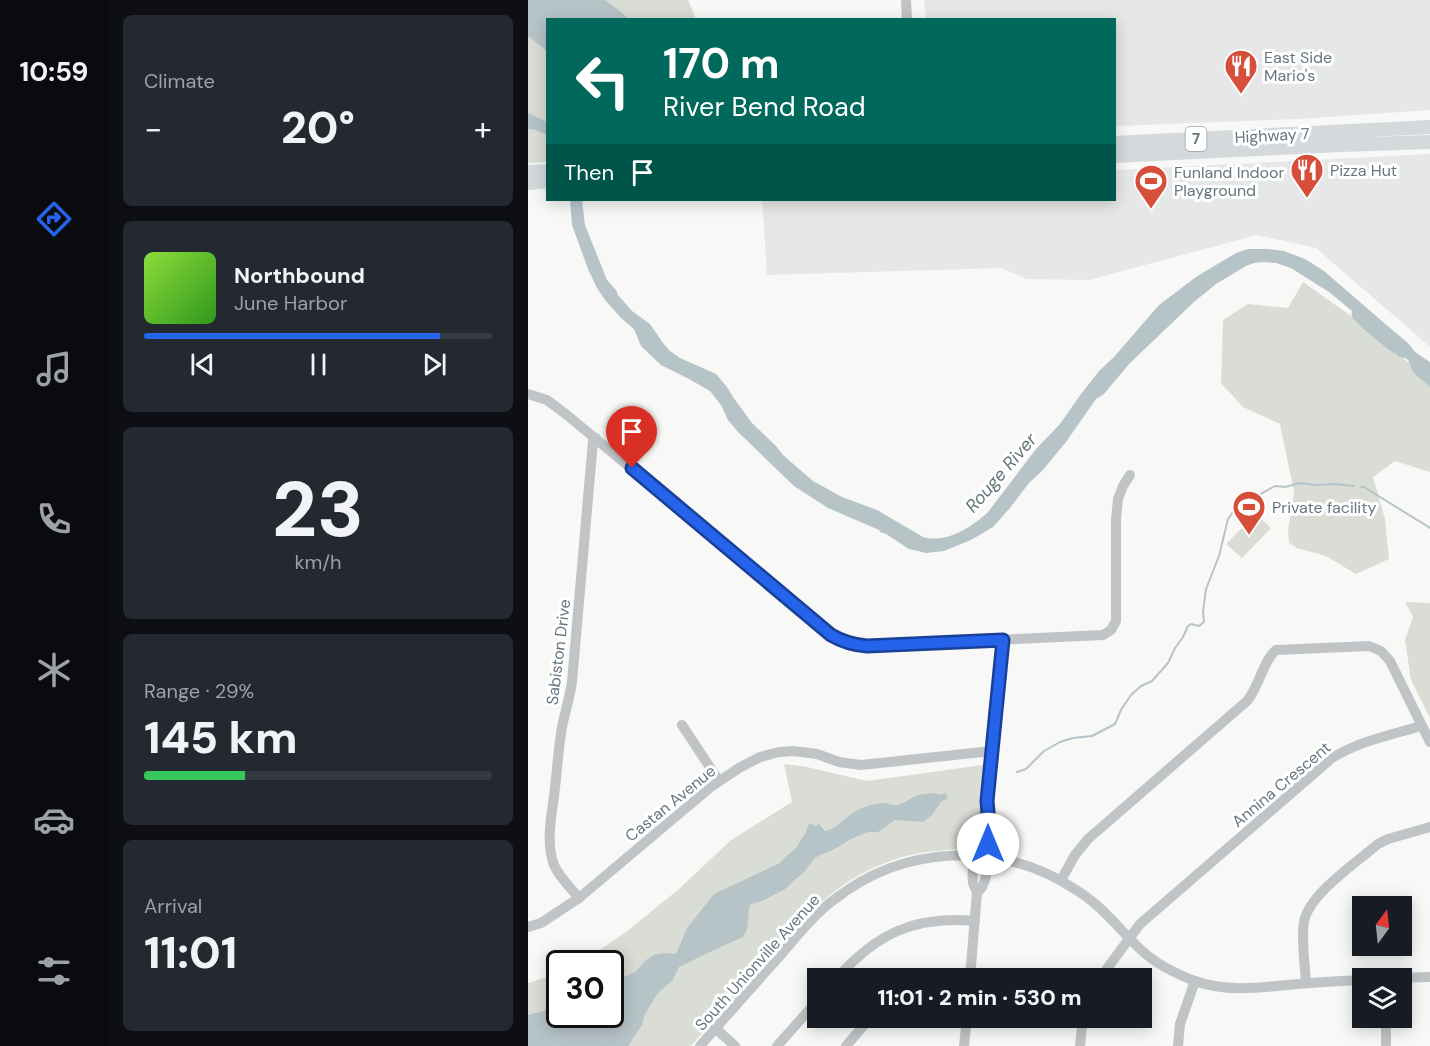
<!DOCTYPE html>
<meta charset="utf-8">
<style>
body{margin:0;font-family:"DM Sans",sans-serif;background:#242831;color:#f1f3f6;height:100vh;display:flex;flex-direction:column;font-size:22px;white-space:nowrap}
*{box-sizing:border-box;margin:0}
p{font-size:20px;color:#9ea1a6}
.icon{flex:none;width:33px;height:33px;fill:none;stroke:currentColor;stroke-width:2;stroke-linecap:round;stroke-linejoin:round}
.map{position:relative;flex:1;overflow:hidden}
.side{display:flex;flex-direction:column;gap:15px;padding:15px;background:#0d0f14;width:420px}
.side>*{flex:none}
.guide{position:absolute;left:18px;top:18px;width:570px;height:183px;border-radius:0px;box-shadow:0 3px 15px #0003;background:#00695c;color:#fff;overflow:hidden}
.needle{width:39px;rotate:15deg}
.buttons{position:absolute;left:824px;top:896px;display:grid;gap:12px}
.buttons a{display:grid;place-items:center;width:60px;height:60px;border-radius:0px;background:#171b24;box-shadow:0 3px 15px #0003;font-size:30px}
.speed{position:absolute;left:18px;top:950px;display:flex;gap:12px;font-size:30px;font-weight:700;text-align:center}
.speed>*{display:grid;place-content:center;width:78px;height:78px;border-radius:50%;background:#171b24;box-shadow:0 3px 15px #0003;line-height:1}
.speed .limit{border:3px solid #111;border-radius:9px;background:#fff;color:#111}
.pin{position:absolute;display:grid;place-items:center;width:51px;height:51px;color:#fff;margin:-62px -26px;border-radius:50% 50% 50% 0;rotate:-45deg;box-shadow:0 0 6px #0007}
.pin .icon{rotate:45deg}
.me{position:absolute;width:66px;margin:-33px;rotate:0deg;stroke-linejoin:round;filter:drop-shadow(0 0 4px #0008)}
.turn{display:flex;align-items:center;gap:21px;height:126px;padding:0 18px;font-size:27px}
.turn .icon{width:78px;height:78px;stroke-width:2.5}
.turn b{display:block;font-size:42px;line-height:51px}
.then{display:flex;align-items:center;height:57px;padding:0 18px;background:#0003;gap:12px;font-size:22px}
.big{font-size:45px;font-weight:800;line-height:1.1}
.side .widget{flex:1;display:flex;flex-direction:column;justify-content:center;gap:9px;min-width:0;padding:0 21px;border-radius:9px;background:#242831}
.side .dial{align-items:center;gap:0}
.dial b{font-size:78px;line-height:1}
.song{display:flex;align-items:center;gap:18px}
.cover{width:72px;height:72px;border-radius:9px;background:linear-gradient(135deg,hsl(90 70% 55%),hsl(110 70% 35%))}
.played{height:6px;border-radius:3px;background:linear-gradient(90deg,#2563eb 85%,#363941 85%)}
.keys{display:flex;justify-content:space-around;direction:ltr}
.heat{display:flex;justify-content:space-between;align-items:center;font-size:33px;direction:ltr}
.charge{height:9px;border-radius:4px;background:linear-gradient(90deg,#34c759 29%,#363941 0)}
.trip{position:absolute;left:279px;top:968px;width:345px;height:60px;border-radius:0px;background:#171b24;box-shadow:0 3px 15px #0003;font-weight:800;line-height:60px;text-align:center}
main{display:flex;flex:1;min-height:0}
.dock{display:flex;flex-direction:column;width:108px;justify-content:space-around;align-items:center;background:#090b0e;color:#9ea1a6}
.dock .icon{width:42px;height:42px}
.dock .on{color:#2563eb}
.dock b{font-size:27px;color:#f1f3f6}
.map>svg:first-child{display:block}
</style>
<main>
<nav class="dock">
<b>10:59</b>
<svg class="icon on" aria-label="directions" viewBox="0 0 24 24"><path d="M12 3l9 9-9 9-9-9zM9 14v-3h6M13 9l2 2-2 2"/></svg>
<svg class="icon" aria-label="music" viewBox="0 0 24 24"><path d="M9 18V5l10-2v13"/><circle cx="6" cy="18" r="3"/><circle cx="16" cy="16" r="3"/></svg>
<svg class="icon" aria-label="phone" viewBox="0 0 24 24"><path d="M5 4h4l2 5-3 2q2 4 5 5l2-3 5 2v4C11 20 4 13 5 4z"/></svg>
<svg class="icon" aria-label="climate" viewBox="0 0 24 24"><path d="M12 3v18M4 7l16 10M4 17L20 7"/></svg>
<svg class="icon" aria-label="car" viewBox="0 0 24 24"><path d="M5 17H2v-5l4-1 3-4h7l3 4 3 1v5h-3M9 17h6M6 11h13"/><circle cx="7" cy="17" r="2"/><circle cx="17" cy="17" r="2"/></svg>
<svg class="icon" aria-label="filters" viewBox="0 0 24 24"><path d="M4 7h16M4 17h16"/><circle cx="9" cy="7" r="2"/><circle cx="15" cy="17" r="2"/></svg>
</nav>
<section class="side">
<div class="widget"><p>Climate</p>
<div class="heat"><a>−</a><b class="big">20°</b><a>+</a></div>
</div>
<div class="widget">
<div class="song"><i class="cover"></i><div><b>Northbound</b><p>June Harbor</p></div></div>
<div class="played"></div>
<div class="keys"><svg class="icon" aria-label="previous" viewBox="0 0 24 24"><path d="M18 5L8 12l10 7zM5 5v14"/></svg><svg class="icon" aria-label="pause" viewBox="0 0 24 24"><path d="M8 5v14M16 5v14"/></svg><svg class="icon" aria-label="next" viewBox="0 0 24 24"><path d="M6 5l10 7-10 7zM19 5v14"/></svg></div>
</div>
<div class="widget dial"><b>23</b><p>km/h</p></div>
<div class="widget"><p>Range · 29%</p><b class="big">145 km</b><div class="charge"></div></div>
<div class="widget"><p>Arrival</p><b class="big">11:01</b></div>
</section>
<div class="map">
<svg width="902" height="1046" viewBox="0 0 902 1046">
<rect width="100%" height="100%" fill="#f8f8f6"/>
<!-- built -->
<g fill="#e6e8e7">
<polygon points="396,0 902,0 902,110 770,119 587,126 586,20 398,19"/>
<polygon points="902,154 902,347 788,248 729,235 561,280 498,279 473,268 239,275 234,200 586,200 587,170"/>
</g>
<!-- green -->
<g fill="#d9ddd6">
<polygon points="0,0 160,0 168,19 20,20 19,162 0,163"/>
<polygon points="775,282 850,335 883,365 902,385 902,472 867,461 845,477 857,519 861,559 828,574 798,556 769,548 761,543 760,530 766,492 752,424 715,407 693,383 695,320 720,304 760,308"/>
<polygon points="728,514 743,528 714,558 698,544"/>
<polygon points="877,602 902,603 902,718 883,680 877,640 885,617"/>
<path d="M 256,764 L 279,767 L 339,781 L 455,765 C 455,779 452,837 442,845 C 434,851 404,850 393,853 C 375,856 357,862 341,870 C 299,890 269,926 239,960 C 214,989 188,1017 163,1046 L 0,1046 L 0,983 L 31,973 L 32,1014 L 82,1014 L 82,963 L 53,963 L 98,932 L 151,889 L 203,840 L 264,802 Z"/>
</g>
<!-- water -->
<g fill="#b7c4c7">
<polygon points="0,0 77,0 93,12 101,19 20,20 19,51 0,36"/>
<polygon points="0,113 19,122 19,135 8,130 0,129"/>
<path d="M 42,200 L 54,200 L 57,225 L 79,280 L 88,290 L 90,295 L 104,311 L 122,324 L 135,343 L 142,351 L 152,358 L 188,374 L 199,387 L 205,397 L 224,423 L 248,446 L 255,455 L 285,481 L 314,497 L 349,510 L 395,537 C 418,544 444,527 460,512 L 508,449 L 532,424 L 553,394 L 571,371 L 586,357 L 631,305 L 668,277 L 708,253 L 720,249 L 741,249 L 756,251 L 777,259 L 796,271 L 855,322 L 880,343 L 887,352 L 902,362 L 902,387 L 885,372 L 880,360 L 877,358 L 871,357 C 868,352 864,353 860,349 C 853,343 825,322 824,316 C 823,315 824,313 824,311 L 801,292 L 763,268 L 748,263 L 736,262 L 726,263 L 718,266 L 688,284 L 666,302 L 601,364 L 576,394 L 568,399 L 538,442 L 514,471 L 501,483 L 482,508 L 465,527 L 443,540 L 416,551 L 398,553 L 381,549 L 358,534 L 352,532 L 351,530 L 300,508 L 266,486 L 210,432 L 200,420 L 193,405 L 182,391 L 161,379 L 133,365 L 113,346 L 106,329 L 94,319 L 77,300 L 69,288 L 60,269 L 44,225 Z"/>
<path d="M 404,793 L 412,795 L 417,793 L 420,798 L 413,802 L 404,815 L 395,822 L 367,820 L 350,832 L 341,832 L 327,837 L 303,851 L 292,855 L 287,858 L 276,872 L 257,889 L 234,901 L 223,904 L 221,908 L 219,930 L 215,937 L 184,951 L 151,967 L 144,981 L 130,993 L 117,1014 L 114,1025 L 100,1046 L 0,1046 L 0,1015 L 26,1008 L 31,1005 L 32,1014 L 50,1014 L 44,1021 L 46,1023 L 51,1021 L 60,1014 L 82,1014 L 83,983 L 107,972 L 118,960 L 126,955 L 135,953 L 148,954 L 159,928 L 186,894 L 250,864 L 268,848 L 278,832 L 281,823 L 287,826 L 291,824 L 297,831 C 310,829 316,817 328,811 C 335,807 347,803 355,803 C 360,803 364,806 369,805 C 376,804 380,799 386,797 C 391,794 398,794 404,793 Z"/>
</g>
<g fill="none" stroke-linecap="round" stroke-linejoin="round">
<!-- stream -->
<g stroke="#b7c4c7" stroke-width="2">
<polyline points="833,487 836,487 902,528"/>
<polyline points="489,772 498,769 516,751 532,742 545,738 564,736 587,724 593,710 603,695 613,686 624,681 640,663 647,648 655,637 660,626 663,624 671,626 676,622 675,612 678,589 691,556 700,519 708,508 747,486 757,487 772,483 788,485 807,484 826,486"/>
</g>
<!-- minor -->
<g stroke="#c0c4c7" stroke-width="10">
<polyline points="378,0 379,20"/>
<path d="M 0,394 L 19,400 L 39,415 L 303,635 C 315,642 325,645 339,646 L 575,635 L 583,630 L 588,621 L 588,519 L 590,499 L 595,486 L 602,475"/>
<polyline points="154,725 191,781"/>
<path d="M 533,880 L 547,855 L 560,839 L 719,701 C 731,687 735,661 748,650 L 841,646 L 853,651 L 862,661 L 902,742"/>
<path d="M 449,892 C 452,890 454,889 455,885 C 462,870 461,826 460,809"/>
<path d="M 51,898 C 43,888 31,877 26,865 C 18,843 23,818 26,796 C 29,773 30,750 34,727 C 37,712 42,697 44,682 L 65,441 L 68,438"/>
<polyline points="0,927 13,923 51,898 184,786 211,768 232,757 251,752 265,751 289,754 311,762 333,765 464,751"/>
<path d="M 309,978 C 348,934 387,915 447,921"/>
<path d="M 442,978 L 449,892 C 448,889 446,887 445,883 C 442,866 454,819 459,801 L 475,640"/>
<path d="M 572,978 L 612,924 L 804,758 C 831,741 863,735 893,726"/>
<polyline points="862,978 902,977"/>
<path d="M 778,983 C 777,965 773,939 776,922 C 780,895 829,862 850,844 L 860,839 L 902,827"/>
<polyline points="858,1017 858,1046"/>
<polyline points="187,1028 207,1046"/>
<path d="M 172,1046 C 198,1016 224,987 250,958 C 268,937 285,915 307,899 C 376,845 472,841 545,888 C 574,905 589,927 612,949 C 627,963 648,974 667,981 C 700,993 736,987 770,984 C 792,982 813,981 834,980"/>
<polyline points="249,1046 290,1000"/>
<polyline points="318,1046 343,1017"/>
<polyline points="436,1046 439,1017"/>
<polyline points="552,1046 555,1017"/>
<polyline points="650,1046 652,1024 667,981"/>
</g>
<!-- major -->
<g stroke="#d4d9db" stroke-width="14">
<polyline points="586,143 902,127"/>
<polyline points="586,156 813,145 902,142"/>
<polyline points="0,172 20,171"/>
<polyline points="0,183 20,181"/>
</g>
</g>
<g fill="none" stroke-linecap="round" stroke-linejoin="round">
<!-- route casing -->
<g stroke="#184099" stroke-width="15">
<path id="route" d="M 104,468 L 303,635 C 315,642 325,645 339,646 L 475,640 L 459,801 L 461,823 L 460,844"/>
</g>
<!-- route -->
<use href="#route" stroke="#2563eb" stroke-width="10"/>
</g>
<!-- icons -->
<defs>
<g id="restaurant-pin" transform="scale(1.725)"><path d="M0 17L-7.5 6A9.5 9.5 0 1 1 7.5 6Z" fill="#d54f3a" stroke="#fff"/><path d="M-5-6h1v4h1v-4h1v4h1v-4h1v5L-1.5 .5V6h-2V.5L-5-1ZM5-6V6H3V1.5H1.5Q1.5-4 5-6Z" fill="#fff"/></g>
<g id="stadium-pin" transform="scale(1.725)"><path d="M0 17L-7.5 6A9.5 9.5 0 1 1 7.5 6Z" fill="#d54f3a" stroke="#fff"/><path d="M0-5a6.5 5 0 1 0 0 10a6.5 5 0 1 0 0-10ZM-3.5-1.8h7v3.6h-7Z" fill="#fff"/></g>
</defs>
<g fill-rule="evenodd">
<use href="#restaurant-pin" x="713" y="66"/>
<use href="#restaurant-pin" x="779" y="170"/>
<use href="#stadium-pin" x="623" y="181"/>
<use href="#stadium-pin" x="721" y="507"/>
</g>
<g text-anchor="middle" stroke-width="6" stroke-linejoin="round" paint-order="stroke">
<!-- shield labels -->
<rect fill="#fff" stroke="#949fa5" stroke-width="1.5" x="657.5" y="127" width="21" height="24" rx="4.5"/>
<g font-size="15" font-weight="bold" fill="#66767f">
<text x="668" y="144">7</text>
</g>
<!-- poi labels -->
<g font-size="16" fill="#66767f" stroke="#fff" text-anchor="start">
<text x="736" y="63">East Side<tspan x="736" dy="18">Mario's</tspan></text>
<text x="802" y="176">Pizza Hut</text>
<text x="646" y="178">Funland Indoor<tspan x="646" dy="18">Playground</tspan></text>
<text x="744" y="513">Private facility</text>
</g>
<!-- street labels -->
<g font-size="16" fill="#66767f" stroke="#fff">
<text transform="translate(744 135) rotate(-3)" y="6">Highway 7</text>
<text transform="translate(30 652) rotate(-83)" y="6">Sabiston Drive</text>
<text transform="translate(753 784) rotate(-40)" y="6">Annina Crescent</text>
<text transform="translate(142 803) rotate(-39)" y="6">Castan Avenue</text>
<text transform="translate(229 962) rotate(-48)" y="6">South Unionville Avenue</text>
</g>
<!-- water labels -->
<g font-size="18" font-style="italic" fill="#607579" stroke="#fff">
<text transform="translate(473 473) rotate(-49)" y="6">Rouge River</text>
</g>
</g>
</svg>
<div class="buttons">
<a><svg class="needle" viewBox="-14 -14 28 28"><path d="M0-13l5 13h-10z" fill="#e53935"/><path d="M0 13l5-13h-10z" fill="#9ea1a6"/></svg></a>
<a><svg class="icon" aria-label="layers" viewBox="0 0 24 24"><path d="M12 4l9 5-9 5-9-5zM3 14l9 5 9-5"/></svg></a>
</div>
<div class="speed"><div class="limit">30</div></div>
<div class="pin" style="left:104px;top:468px;background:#d93025"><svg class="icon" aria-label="arrive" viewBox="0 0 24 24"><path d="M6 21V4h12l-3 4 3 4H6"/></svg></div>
<svg class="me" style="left:460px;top:844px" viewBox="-20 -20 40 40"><circle r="19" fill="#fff"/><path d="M0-13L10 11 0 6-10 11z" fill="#2563eb"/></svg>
<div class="trip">11:01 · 2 min · 530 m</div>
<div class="guide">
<div class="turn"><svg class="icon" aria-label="left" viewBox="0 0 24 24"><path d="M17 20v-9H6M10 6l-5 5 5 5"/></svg><div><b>170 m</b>River Bend Road</div></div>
<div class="then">Then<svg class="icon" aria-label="arrive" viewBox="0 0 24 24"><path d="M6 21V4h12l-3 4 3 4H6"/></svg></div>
</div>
</div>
</main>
